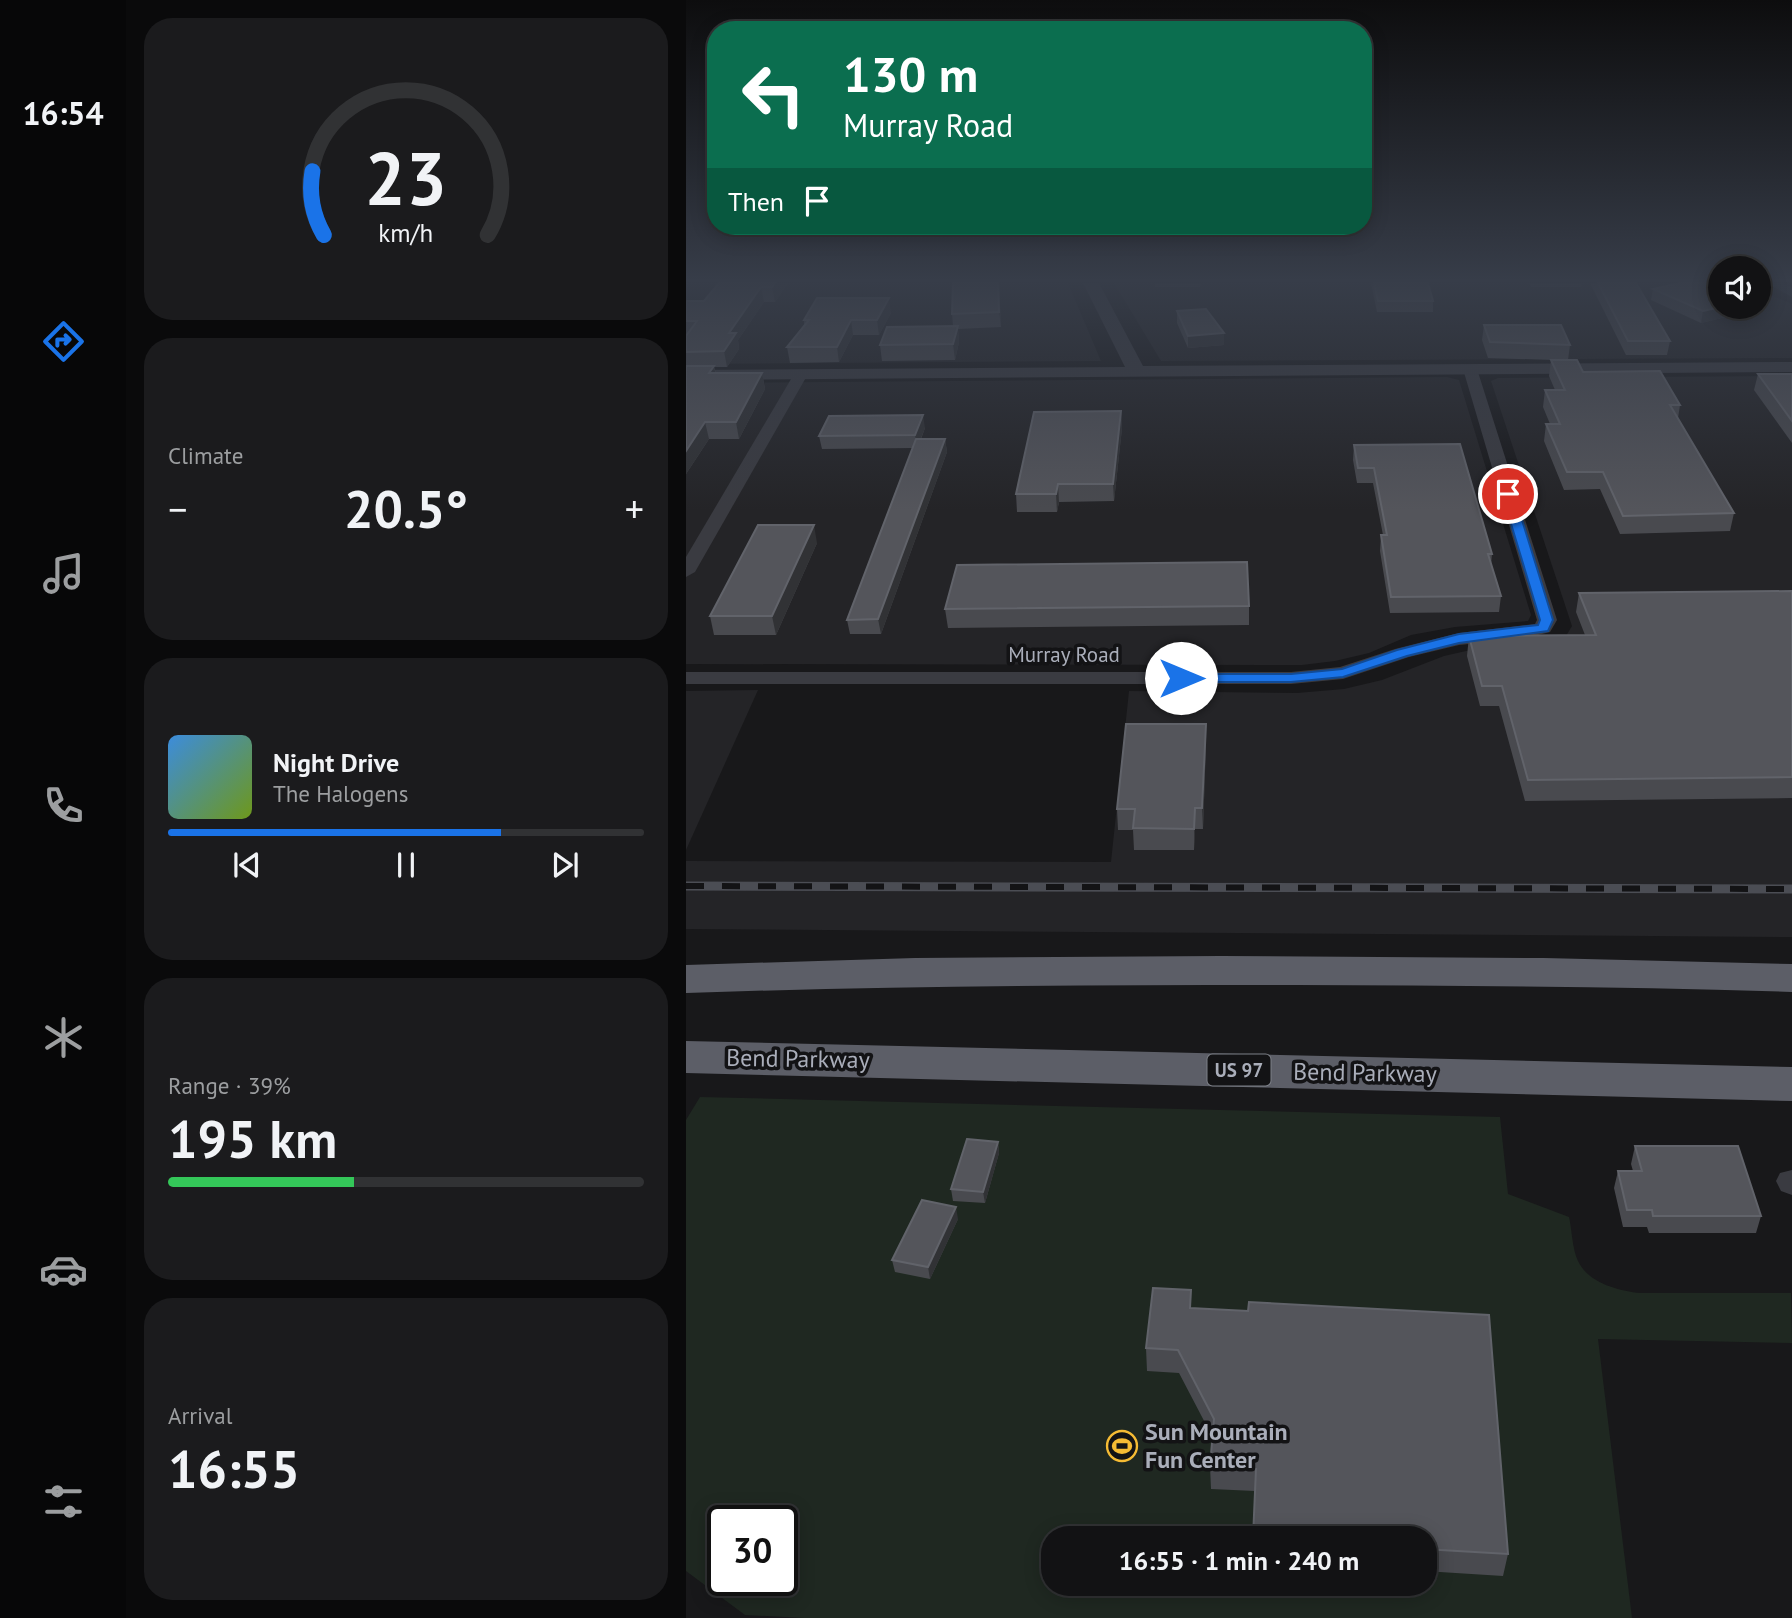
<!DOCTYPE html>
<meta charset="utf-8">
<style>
body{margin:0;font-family:"PT Sans",sans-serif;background:#1b1b1d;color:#f1f3f6;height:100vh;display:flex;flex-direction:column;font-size:26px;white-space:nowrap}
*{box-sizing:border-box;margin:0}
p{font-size:23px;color:#9c9ea0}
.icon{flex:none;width:38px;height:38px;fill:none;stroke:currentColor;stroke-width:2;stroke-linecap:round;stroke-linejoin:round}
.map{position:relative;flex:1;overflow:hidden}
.drawer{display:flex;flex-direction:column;gap:18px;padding:18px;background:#0a0a0b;width:560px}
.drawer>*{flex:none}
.hud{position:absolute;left:21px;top:21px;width:665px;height:214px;border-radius:28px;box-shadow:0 4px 18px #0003,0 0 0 2px #313234;background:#0b6e4f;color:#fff;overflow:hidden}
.fabs{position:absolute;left:1022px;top:256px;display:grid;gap:14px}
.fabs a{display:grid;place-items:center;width:63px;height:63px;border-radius:50%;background:#121214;box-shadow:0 4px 18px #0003,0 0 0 2px #313234;font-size:35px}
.speed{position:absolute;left:21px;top:1505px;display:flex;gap:14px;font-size:35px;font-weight:700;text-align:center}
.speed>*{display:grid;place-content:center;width:91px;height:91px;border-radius:50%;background:#121214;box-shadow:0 4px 18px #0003,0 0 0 2px #313234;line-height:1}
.speed .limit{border:4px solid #111;border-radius:10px;background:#fff;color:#111}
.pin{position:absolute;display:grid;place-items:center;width:60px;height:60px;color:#fff;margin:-30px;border:4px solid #fff;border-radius:50%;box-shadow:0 2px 7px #0007}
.me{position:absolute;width:77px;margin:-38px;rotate:90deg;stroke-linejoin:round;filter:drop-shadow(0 0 5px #0008)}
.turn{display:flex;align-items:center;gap:24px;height:147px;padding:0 21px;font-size:32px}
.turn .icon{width:91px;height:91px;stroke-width:2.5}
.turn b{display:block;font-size:49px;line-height:60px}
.then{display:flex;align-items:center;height:66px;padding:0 21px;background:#0003;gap:14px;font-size:26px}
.big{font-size:52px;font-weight:700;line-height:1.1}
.drawer .tile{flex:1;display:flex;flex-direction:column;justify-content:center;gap:10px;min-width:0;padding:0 24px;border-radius:28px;background:#1b1b1d}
.drawer .dial{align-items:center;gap:0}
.dial svg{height:182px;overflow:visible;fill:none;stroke:#313234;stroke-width:7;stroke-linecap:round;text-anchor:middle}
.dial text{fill:#f1f3f6;stroke:none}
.song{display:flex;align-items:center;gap:21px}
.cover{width:84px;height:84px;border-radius:10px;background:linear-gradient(135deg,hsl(210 70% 55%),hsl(80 70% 35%))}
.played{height:7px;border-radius:4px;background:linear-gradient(90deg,#1a73e8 70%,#313234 70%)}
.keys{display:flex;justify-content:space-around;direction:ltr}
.heat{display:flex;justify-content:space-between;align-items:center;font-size:38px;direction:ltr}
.charge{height:10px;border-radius:5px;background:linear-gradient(90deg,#34c759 39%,#313234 0)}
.trip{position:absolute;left:355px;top:1526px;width:396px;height:70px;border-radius:28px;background:#121214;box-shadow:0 4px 18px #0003,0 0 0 2px #313234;font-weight:700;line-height:70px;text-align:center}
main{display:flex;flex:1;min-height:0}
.tab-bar{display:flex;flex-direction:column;width:126px;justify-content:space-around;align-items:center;background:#070708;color:#9c9ea0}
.tab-bar .icon{width:49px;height:49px}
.tab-bar .selected{color:#1a73e8}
.tab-bar b{font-size:32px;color:#f1f3f6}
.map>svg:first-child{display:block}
</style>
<main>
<nav class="tab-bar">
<b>16:54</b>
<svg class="icon selected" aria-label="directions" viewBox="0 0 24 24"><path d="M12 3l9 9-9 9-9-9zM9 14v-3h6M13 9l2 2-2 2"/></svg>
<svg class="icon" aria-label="music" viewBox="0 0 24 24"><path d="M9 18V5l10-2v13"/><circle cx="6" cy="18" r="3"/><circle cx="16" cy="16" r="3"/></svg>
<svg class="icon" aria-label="phone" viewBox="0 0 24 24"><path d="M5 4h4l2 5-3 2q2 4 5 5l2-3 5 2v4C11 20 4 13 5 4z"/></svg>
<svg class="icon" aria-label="climate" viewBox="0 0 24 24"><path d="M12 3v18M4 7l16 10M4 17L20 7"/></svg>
<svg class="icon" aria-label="car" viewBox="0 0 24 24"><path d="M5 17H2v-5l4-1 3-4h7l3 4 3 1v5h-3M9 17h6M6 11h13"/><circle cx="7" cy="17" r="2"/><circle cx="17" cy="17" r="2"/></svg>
<svg class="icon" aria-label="filters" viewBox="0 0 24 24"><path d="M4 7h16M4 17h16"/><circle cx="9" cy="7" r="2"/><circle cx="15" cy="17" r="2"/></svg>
</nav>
<section class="drawer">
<div class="tile dial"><svg viewBox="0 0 100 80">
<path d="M14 69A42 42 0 1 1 86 69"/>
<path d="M14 69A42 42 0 0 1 9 41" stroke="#1a73e8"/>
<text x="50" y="56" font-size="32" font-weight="700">23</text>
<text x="50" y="72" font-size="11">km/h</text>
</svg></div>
<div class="tile"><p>Climate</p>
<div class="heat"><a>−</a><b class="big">20.5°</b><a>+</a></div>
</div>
<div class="tile">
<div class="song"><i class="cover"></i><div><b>Night Drive</b><p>The Halogens</p></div></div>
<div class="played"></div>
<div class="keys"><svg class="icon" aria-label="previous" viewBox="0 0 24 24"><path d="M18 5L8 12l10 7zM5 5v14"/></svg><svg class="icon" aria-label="pause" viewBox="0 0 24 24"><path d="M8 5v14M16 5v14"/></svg><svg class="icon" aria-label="next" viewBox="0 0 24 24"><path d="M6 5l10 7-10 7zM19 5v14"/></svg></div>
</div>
<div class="tile"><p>Range · 39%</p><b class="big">195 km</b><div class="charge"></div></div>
<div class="tile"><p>Arrival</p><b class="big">16:55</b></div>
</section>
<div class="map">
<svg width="1106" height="1618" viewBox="0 0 1106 1618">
<rect width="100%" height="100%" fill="#18181a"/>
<!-- built -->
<g fill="#242427">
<polygon points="0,283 382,283 415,361 0,364"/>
<polygon points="428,283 1034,283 1034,306 1073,306 1073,290 1106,304 1106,358 475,361"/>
<polygon points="1106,376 1106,937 0,929 0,861 425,862 443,691 611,693 658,689 696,680 758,656 780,651 839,647 880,636 886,626 805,381 812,378"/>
<polygon points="761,377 773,380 845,615 842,621 769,627 725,635 683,653 649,661 616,665 0,664 0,383"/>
<polygon points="72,690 0,850 0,691"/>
</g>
<!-- green -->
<path fill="#1f2821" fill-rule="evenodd" d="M 14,1097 L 814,1117 L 822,1194 L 883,1217 C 886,1230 886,1248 892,1261 C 902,1283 933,1291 954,1293 L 1105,1293 L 1106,1343 L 912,1339 L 946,1618 L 118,1618 L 59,1615 L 0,1571 L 0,1120 ZM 37,1521 L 96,1521 L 96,1580 L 37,1580 ZM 368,1538 L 738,1538 L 738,1584 L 368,1584 Z"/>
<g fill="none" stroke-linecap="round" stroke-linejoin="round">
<!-- canal -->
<polygon fill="#2d363e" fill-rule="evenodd" points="1081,283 1097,283 1106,288 1106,297"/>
<!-- minor -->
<g fill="#3a3b41" fill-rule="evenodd">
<polygon points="784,365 791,369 871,620 864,632 840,638 773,645 723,657 657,679 605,684 0,684 0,672 605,672 654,667 709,649 773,633 849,624 851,620 777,369"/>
<polygon points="115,370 122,374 9,572 0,577 0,557 108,374"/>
<polygon points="1106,1170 1106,1195 1095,1191 1090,1181 1094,1173"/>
</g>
<!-- tertiary -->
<polygon fill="#3a3b41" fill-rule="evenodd" points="397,283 413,283 457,366 1106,362 1106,372 0,380 0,370 439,367"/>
<!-- trunk -->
<g fill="#5c5e67" fill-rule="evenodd">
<path d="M 535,956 L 858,958 L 1106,964 L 1106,992 C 941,986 776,986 611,985 C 407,985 204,986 0,993 L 0,965 L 229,958 Z"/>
<polygon points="0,1041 1106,1067 1106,1101 0,1073"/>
</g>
<!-- rail casing -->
<g stroke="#4b4d54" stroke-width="9">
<polyline id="rail" points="0,886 1106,889"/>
</g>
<!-- rail -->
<use href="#rail" stroke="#131315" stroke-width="6" stroke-dasharray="18" stroke-linecap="butt"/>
</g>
<!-- wall -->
<g fill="#494a4f">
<polygon points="33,283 102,283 89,302 78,302 52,340 53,349 41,367 28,367 30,373 76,373 79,389 53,439 23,439 0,474 0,301 18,301"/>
<polygon points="267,283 313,283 315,327 272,329 273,342 269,360 196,361 194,345 267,326 266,314"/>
<polygon points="469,283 515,283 514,287 469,287"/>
<polygon points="685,283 742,283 747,301 747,312 691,312"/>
<polygon points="843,283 896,283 895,287 845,287"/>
<polygon points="904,283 950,283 984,341 981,355 940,355"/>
<polygon points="967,289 1073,309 1015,323 965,300"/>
<polygon points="491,311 538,333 538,345 502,348 491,323"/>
<polygon points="205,313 193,335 167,335 153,362 104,363 101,347 118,325 118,320"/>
<polygon points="798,325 884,345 882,360 897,372 994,405 992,418 1048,513 1044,531 934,534 914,489 878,490 858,441 860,424 864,424 857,407 859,390 869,390 863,376 865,360 869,360 802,358 796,340"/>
<polygon points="1072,374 1106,374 1106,443 1068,390"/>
<polygon points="435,411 436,428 428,501 373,502 371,512 331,512 330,494"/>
<polygon points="239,428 235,439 259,439 261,452 195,634 164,634 161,620 227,448 136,449 133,436"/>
<polygon points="668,445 806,554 805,565 815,596 813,612 704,613 694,551 695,535 697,535 687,483 671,483 667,460"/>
<polygon points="131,543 90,635 28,635 24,616"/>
<polygon points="1106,591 1106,798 839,801 813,706 794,706 781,656 783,636 899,635 890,612 893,593"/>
<polygon points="563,606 563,625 262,628 259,609"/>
<polygon points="520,724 520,744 517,829 509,829 508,850 448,850 447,830 432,830 431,809"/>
<polygon points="312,1142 313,1153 299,1203 267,1201 265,1189"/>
<polygon points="949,1146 1075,1216 1070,1233 963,1233 961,1227 937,1227 928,1188 932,1171 947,1171 945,1164"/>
<polygon points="272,1219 244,1279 209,1272 206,1260"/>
<polygon points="506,1309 822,1554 817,1576 738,1571 738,1538 569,1491 525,1489 524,1466 527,1438 493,1373 461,1371 460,1348"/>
</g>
<!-- shaded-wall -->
<g fill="#313235">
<polygon points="89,283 102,283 89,302 86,287"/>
<polygon points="312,283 313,283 315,327 313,312"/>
<polygon points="75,287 78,302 52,340 53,349 41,367 38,351 43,333"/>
<polygon points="203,298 205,313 193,335 191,320"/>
<polygon points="1076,298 1073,309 1015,323 1017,311 1040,306 1073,306 1073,299"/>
<polygon points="165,320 167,335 153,362 151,347"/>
<polygon points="272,326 273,342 269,360 267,344"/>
<polygon points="538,333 538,345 502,348 502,336"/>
<polygon points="28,366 31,382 23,373"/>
<polygon points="76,373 79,389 53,439 50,422"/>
<polygon points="435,411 436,428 428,501 427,484"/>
<polygon points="237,415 239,428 231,448 229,435"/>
<polygon points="19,422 23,439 0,474 0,451"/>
<polygon points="259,439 261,452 195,634 192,619"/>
<polygon points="372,484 373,502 371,512 370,494"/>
<polygon points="128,525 131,543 90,635 86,616"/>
<polygon points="520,724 520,744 517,829 516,808"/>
<polygon points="509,808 509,829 508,850 508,829"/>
<polygon points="312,1142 313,1153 299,1203 297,1192"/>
<polygon points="270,1207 272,1219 244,1279 242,1267"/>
</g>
<!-- building -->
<g fill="#54555b" stroke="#61636a" stroke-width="2">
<polygon points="33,283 89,283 86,287 75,287 43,333 50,333 38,351 0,352 0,336 11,321 0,321 0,301 18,301"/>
<polygon points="267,283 312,283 313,312 266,314"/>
<polygon points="688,283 742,283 747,301 692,301"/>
<polygon points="912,283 950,283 984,341 942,341"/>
<polygon points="994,283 1034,283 1034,306 1040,306 1017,311 967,289"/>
<polygon points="131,298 203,298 191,320 165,320 151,347 101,347 123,320 118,320"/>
<polygon points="520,309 538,333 502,336 491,311"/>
<polygon points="798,325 875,325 884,345 804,342"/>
<polygon points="272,326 267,344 194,345 201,327"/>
<polygon points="865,360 891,360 897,372 974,371 994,405 984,405 1048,513 937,516 917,472 881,472 860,424 874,424 859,390 879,390"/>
<polygon points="0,366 28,366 23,373 76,373 50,422 19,422 0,451"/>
<polygon points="1072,374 1106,374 1106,421"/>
<polygon points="435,411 427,484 372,484 370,494 330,494 348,412"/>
<polygon points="237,415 229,435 133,436 143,416"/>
<polygon points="230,439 259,439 192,619 161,620"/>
<polygon points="774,444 806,554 802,554 815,596 705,597 695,535 701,535 688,468 672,468 668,445"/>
<polygon points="72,525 128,525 86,616 24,616"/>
<polygon points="561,562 563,606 259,609 271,565"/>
<polygon points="1106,591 1106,777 842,780 816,686 796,686 783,636 910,635 893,593"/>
<polygon points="440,724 520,724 516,808 509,808 508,829 447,828 449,809 431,809"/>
<polygon points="281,1139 312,1142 297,1192 265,1189"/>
<polygon points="949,1146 1052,1146 1075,1216 967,1216 966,1210 941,1210 932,1171 956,1171"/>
<polygon points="236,1200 270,1207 242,1267 206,1260"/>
<polygon points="467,1288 505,1290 504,1308 562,1311 563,1302 803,1315 822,1554 738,1549 738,1538 567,1538 570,1469 524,1466 528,1419 492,1350 460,1348"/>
</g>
<!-- sky -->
<linearGradient id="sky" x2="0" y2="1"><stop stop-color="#0d0d0e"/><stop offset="0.55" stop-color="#373d49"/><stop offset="1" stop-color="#373d49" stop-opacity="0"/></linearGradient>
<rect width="1106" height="510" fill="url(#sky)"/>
<!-- route -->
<polygon fill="#1a73e8" stroke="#114b97" stroke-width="2" points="822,490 828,494 867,620 862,631 773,643 721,656 657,677 605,682 495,682 488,678 495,674 605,674 656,669 711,650 773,634 852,625 854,620 816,494"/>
<!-- icons -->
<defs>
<g id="stadium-ring" transform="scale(1.575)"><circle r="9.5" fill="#131315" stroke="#f5bb34" stroke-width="1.5"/><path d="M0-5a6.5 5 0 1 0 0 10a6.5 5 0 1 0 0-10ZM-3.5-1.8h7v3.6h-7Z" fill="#f5bb34"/></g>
</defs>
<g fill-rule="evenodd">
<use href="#stadium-ring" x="436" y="1446"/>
</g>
<g text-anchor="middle" stroke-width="7" stroke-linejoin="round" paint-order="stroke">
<!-- shield labels -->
<rect fill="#131315" stroke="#7d8088" stroke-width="2" x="521.5" y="1054.5" width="63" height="31" rx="5"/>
<g font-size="19" font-weight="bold" fill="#aaaeba">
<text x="553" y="1077">US 97</text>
</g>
<!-- street labels -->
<g font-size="21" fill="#aaaeba" stroke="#131315">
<text x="378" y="662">Murray Road</text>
</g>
<!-- near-street labels -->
<g font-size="24" fill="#aaaeba" stroke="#131315">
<text transform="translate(112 1059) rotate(1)" y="8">Bend Parkway</text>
<text transform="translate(679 1073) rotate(1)" y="8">Bend Parkway</text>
</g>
<!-- near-poi labels -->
<g font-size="24" font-weight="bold" fill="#aaaeba" stroke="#131315" text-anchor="start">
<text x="459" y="1440">Sun Mountain<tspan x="459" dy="28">Fun Center</tspan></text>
</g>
</g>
</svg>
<div class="fabs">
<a><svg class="icon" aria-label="sound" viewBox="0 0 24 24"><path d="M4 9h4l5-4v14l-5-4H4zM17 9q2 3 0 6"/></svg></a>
</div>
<div class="speed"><div class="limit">30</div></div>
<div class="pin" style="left:822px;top:494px;background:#d93025"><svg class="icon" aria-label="arrive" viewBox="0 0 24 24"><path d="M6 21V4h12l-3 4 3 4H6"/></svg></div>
<svg class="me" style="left:495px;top:678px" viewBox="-20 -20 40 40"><circle r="19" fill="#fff"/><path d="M0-13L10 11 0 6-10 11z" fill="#1a73e8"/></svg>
<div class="trip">16:55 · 1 min · 240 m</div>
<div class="hud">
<div class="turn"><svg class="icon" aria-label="left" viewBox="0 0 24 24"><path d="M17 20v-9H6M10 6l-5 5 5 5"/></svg><div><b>130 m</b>Murray Road</div></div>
<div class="then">Then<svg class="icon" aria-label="arrive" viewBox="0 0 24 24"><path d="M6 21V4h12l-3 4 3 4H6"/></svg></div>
</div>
</div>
</main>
